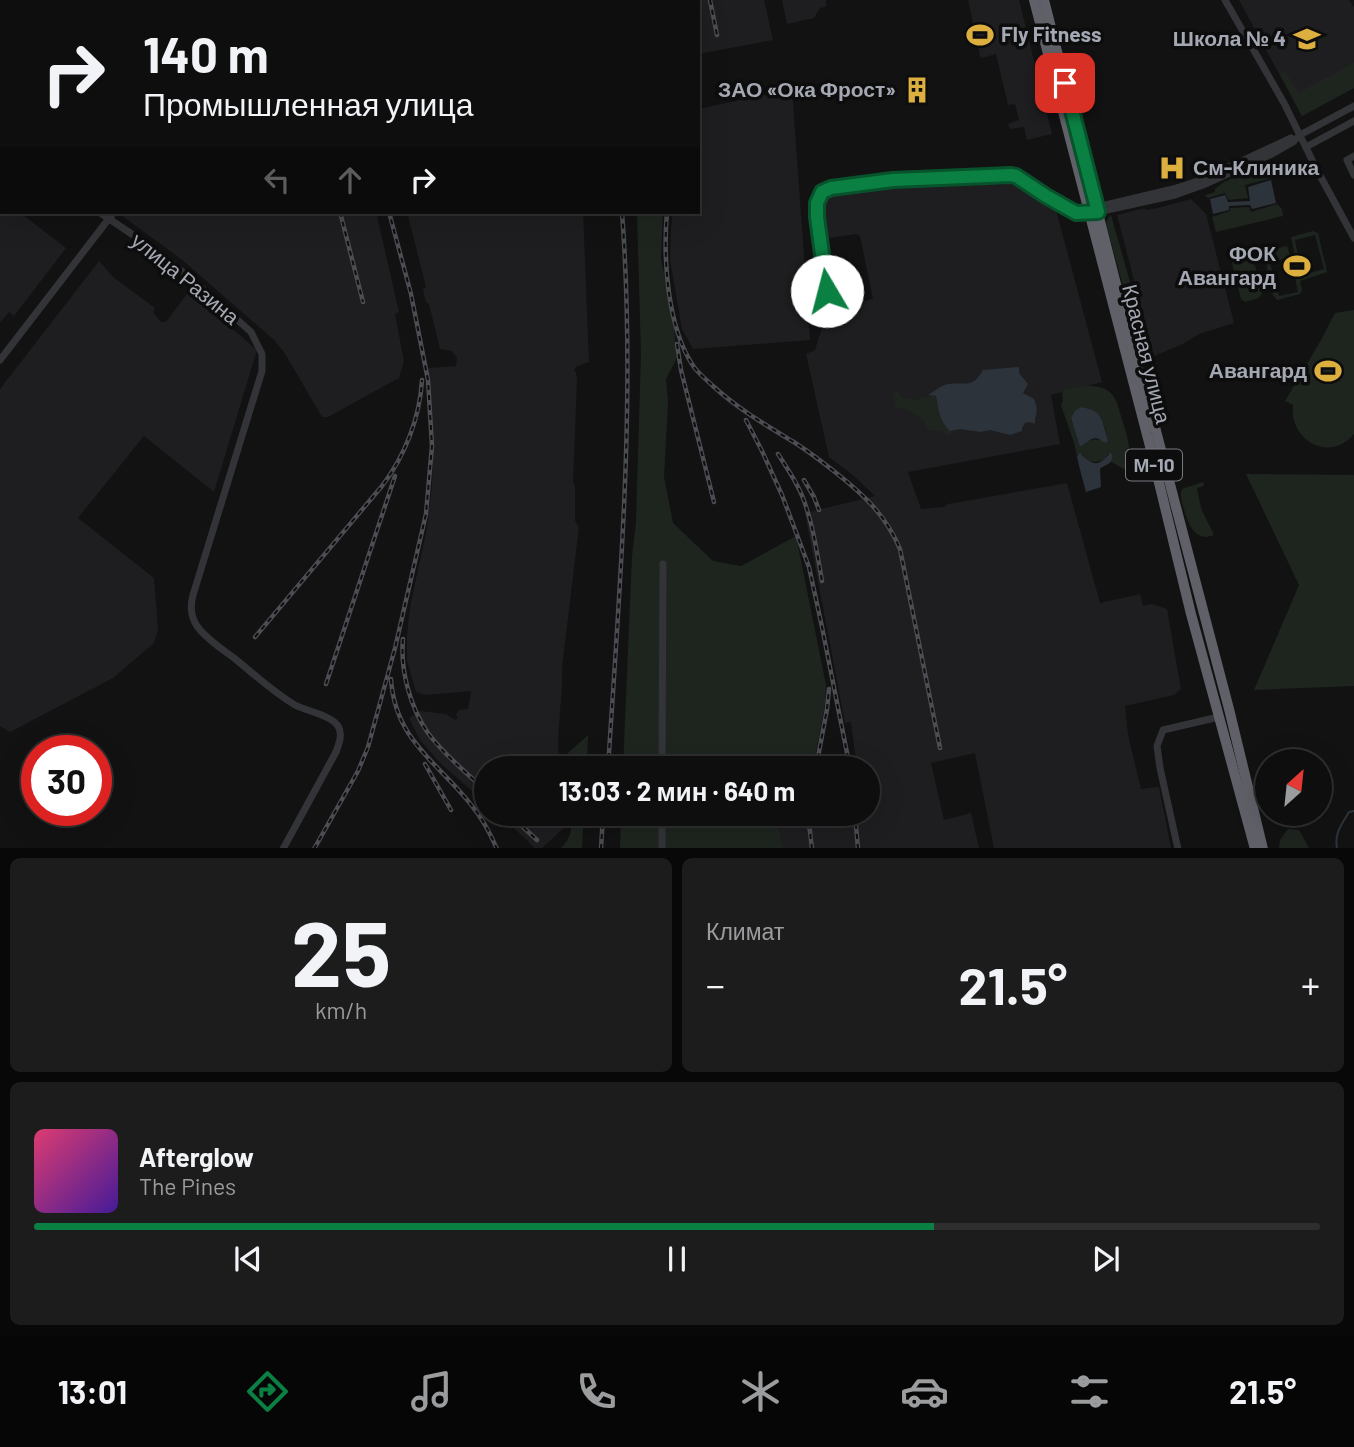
<!DOCTYPE html>
<html lang="ru">
<meta charset="utf-8">
<style>
body{margin:0;font-family:Barlow,sans-serif;background:#1c1c1c;color:#f1f3f6;height:100vh;display:flex;flex-direction:column;font-size:26px;white-space:nowrap}
*{box-sizing:border-box;margin:0}
p{font-size:23px;color:#9b9c9e}
.icon{flex:none;width:38px;height:38px;fill:none;stroke:currentColor;stroke-width:2;stroke-linecap:round;stroke-linejoin:round}
.map{position:relative;height:848px;overflow:hidden}
.details{display:flex;flex-direction:column;gap:10px;padding:10px;background:#080808;flex:1}
.details>*{flex:none}
.banner{position:absolute;left:0px;top:0px;width:700px;height:214px;box-shadow:0 7px 28px #0002,0 0 0 2px #2e2e2e;background:#0e0e0e;color:#f1f3f6;overflow:hidden}
.needle{width:46px;rotate:27deg}
.fabs{position:absolute;left:1255px;top:749px;display:grid;gap:14px}
.fabs a{display:grid;place-items:center;width:77px;height:77px;border-radius:50%;background:#0e0e0e;box-shadow:0 7px 28px #0002,0 0 0 2px #2e2e2e;font-size:35px}
.speed{position:absolute;left:21px;top:735px;display:flex;gap:14px;font-size:35px;font-weight:700;text-align:center}
.speed>*{display:grid;place-content:center;width:91px;height:91px;border-radius:50%;background:#0e0e0e;box-shadow:0 7px 28px #0002,0 0 0 2px #2e2e2e;line-height:1}
.speed .limit{border:10px solid #d22;background:#fff;color:#111}
.pin{position:absolute;display:grid;place-items:center;width:60px;height:60px;color:#fff;margin:-30px;border-radius:14px;box-shadow:0 4px 10px #0006}
.me{position:absolute;width:77px;margin:-38px;rotate:352deg;stroke-linejoin:round;filter:drop-shadow(0 0 5px #0008)}
.turn{display:flex;align-items:center;gap:24px;height:147px;padding:0 28px;font-size:32px}
.turn .icon{width:91px;height:91px;stroke-width:2.5}
.turn b{display:block;font-size:49px;line-height:60px}
.lanes{display:flex;align-items:center;height:66px;padding:0 28px;background:#0003;justify-content:center;gap:35px;direction:ltr}
.lanes .off{opacity:.35}
.big{font-size:52px;font-weight:700;line-height:1.1}
.details .card{flex:1;display:flex;flex-direction:column;justify-content:center;gap:10px;min-width:0;padding:0 24px;border-radius:10px;background:#1c1c1c}
.details .dial{align-items:center;gap:0}
.dial b{font-size:91px;line-height:1}
.song{display:flex;align-items:center;gap:21px}
.cover{width:84px;height:84px;border-radius:10px;background:linear-gradient(135deg,hsl(340 70% 55%),hsl(260 70% 35%))}
.played{height:7px;border-radius:4px;background:linear-gradient(90deg,#0b8043 70%,#2e2e2e 70%)}
.keys{display:flex;justify-content:space-around;direction:ltr}
.heat{display:flex;justify-content:space-between;align-items:center;font-size:38px;direction:ltr}
.details .tiles{flex:1;display:grid;gap:10px;grid-template-columns:1fr 1fr}
.card:last-child{grid-column:span 2}
.trip{position:absolute;left:474px;top:756px;width:406px;height:70px;border-radius:35px;background:#0e0e0e;box-shadow:0 7px 28px #0002,0 0 0 2px #2e2e2e;font-weight:700;line-height:70px;text-align:center}
.menu{display:flex;height:112px;justify-content:space-around;align-items:center;background:#060606;color:#9b9c9e}
.menu .icon{width:49px;height:49px}
.menu .current{color:#0b8043}
.menu b{font-size:32px;color:#f1f3f6}
.map>svg:first-child{display:block}
</style>
<div class="map">
<svg width="1354" height="849" viewBox="0 0 1354 849">
<rect width="100%" height="100%" fill="#121213"/>
<!-- built -->
<g fill="#1e1e20">
<polygon points="661,0 764,0 773,40 698,54 698,2 661,2"/>
<polygon points="782,0 826,0 826,7 820,8 814,18 787,24"/>
<polygon points="968,0 1019,0 1052,134 1027,140 1024,127 1010,129 1008,124 1019,120 1015,104 1008,105 996,54 982,58 980,56"/>
<polygon points="1239,0 1349,0 1354,7 1354,88 1302,116"/>
<polygon points="792,89 810,340 693,349 682,329 670,260 671,227 673,212 698,212 698,152 700,152 698,109"/>
<polygon points="1014,184 1056,210 1102,382 1051,395 1060,444 908,472 921,509 944,507 948,504 1067,483 1100,603 1140,594 1143,606 1152,604 1167,609 1181,689 1174,695 1125,706 1128,735 1141,789 1159,787 1171,848 994,848 975,753 931,763 944,820 971,813 979,848 783,848 776,814 868,814 868,768 857,768 851,722 845,723 805,513 875,496 854,476 829,457 806,354 815,350 828,309 873,299 860,236 856,234 823,239 820,208 823,201 831,194 846,190 879,187"/>
<polygon points="0,197 2,199 2,212 19,212 66,248 14,316 9,312 0,323"/>
<polygon points="1191,199 1206,214 1234,323 1199,334 1183,344 1154,356 1117,215 1145,208 1146,210 1158,208"/>
<polygon points="124,212 376,212 399,312 395,314 404,361 399,378 328,417 322,417 284,352 274,340 181,259 121,215"/>
<polygon points="407,212 583,212 589,362 576,367 574,371 576,372 577,380 573,482 575,487 575,521 579,527 562,667 562,685 558,739 559,768 486,768 486,803 440,763 420,740 409,718 420,711 429,712 446,714 455,720 458,717 456,715 459,710 468,709 471,691 425,695 416,692 407,661 407,636 410,607 427,528 432,485 433,458 428,368 456,366 457,358 452,351 440,349 429,304 426,302 423,289 426,287"/>
<polygon points="99,261 113,277 155,308 153,312 161,322 166,322 189,291 257,350 214,492 144,436 78,518 154,578 158,629 154,643 113,678 10,732 0,726 0,389"/>
<polygon points="499,814 565,814 568,824 542,848 535,848"/>
</g>
<!-- green -->
<g fill="#1e251f" fill-rule="evenodd">
<polygon points="1354,63 1354,88 1302,116 1280,74 1285,71 1298,93"/>
<polygon points="1266,163 1269,164 1272,178 1245,185 1248,198 1228,200 1225,193 1208,198 1205,195 1215,192 1215,189 1224,182"/>
<polygon points="1277,204 1282,209 1283,216 1216,232 1212,217 1230,211 1230,208 1249,207 1251,212"/>
<polygon points="637,212 663,212 661,259 673,316 677,358 666,379 668,402 664,477 673,523 713,561 741,566 796,536 826,685 825,705 813,768 623,768 632,556 636,522 641,355"/>
<polygon points="1111,215 1130,282 1125,287 1123,286 1106,223 1109,217"/>
<polygon points="1313,231 1318,233 1327,272 1300,281 1302,290 1300,294 1277,300 1273,295 1264,254 1267,251 1286,246 1288,248 1290,257 1270,263 1279,296 1298,292 1295,277 1324,269 1315,235 1295,240 1298,255 1295,256 1291,237"/>
<polygon points="1246,255 1253,258 1262,293 1259,298 1245,302 1241,299 1232,263 1236,257"/>
<polygon points="1126,289 1133,292 1143,333 1141,337 1137,335"/>
<path d="M 1354,310 L 1354,434 C 1330,463 1289,441 1293,405 L 1285,401 L 1321,340 L 1335,313 Z"/>
<path d="M 1085,386 C 1092,386 1101,386 1107,390 C 1118,398 1118,408 1122,419 C 1127,436 1133,452 1126,468 L 1124,469 L 1111,462 L 1112,457 L 1108,454 L 1105,459 C 1094,464 1089,463 1082,454 L 1078,454 L 1077,456 L 1074,443 L 1061,405 L 1063,401 L 1062,393 L 1065,389 ZM 1081,407 C 1102,410 1104,422 1108,441 C 1097,440 1092,437 1084,445 L 1079,444 L 1071,418 Z"/>
<path d="M 897,391 L 902,398 L 915,400 L 934,395 C 941,408 937,422 952,432 L 951,435 L 948,435 L 942,431 L 929,430 L 921,417 L 903,408 L 896,407 L 893,394 Z"/>
<polygon points="1246,474 1354,475 1354,686 1254,690 1299,585"/>
<path d="M 1203,482 L 1204,486 L 1197,488 L 1201,508 L 1214,535 C 1196,542 1190,527 1185,513 C 1183,504 1179,498 1182,489 Z"/>
<polygon points="588,735 587,768 566,768 567,754"/>
<path d="M 570,814 L 584,814 L 582,848 L 561,848 C 570,840 574,826 570,814 Z"/>
<polygon points="621,814 776,814 783,848 620,849"/>
<polygon points="1288,829 1299,830 1309,848 1279,848 1280,840"/>
</g>
<!-- water -->
<g fill="#2c333a">
<polygon points="1271,180 1276,203 1252,209 1250,205 1229,206 1229,210 1213,214 1210,199 1225,195 1228,202 1250,201 1248,187"/>
<path d="M 1019,367 L 1019,373 L 1028,384 L 1023,393 L 1034,399 C 1040,413 1034,414 1035,424 L 1030,422 L 1025,423 L 1022,428 L 1022,431 L 1010,435 L 990,430 L 980,432 L 960,429 L 950,431 C 939,421 939,410 936,396 L 928,395 C 935,391 941,385 949,384 C 967,382 972,389 983,370 Z"/>
<path d="M 1081,407 C 1102,410 1102,419 1107,437 L 1108,441 L 1106,443 C 1103,442 1101,440 1099,439 C 1091,436 1087,444 1081,446 L 1079,444 L 1071,418 L 1075,411 Z"/>
<path d="M 1080,453 C 1092,465 1098,468 1110,453 L 1112,454 C 1114,465 1105,464 1100,469 L 1101,487 L 1086,492 C 1083,480 1079,468 1077,456 Z"/>
</g>
<g fill="none" stroke-linecap="round" stroke-linejoin="round">
<!-- stream -->
<path stroke="#2c333a" stroke-width="2" d="M 1337,848 C 1334,833 1342,824 1349,812 L 1354,811"/>
<!-- minor -->
<g stroke="#333437" stroke-width="7">
<polyline points="34,0 37,2"/>
<polyline points="222,0 224,2"/>
<polyline points="397,0 403,2"/>
<polyline points="506,0 506,2"/>
<polyline points="1225,0 1284,103 1317,170 1354,238"/>
<polyline points="73,2 74,0"/>
<polyline points="0,94 2,91"/>
<polyline points="0,133 2,134"/>
<polyline points="1306,147 1354,121"/>
<polyline points="1354,156 1347,160 1354,175"/>
<polyline points="1093,210 1097,207 1173,189 1201,180 1291,138"/>
<path d="M 99,212 L 145,243 L 193,280 L 251,332 L 262,354 L 262,371 L 193,595 C 190,606 191,617 197,626 C 206,639 222,649 234,658 C 254,674 273,692 295,705 C 306,711 331,715 338,726 C 343,734 339,744 336,752 L 283,849"/>
<polyline points="827,291 817,209 822,192 827,189 855,184 893,180 1011,175 1018,177 1046,196 1076,213 1098,212 1175,195 1203,185 1272,154 1293,142 1300,135 1354,106"/>
<polyline points="0,360 114,212"/>
<polyline points="662,768 663,564"/>
<polyline points="662,849 662,814"/>
<polyline points="1178,849 1160,768 1157,746 1163,730 1219,717"/>
</g>
<!-- highway -->
<g stroke="#606168" stroke-width="10">
<polyline points="1034,0 1152,454 1191,614 1255,849"/>
<polyline points="1044,0 1138,371 1155,427 1229,709 1263,849"/>
</g>
<!-- rail casing -->
<g stroke="#4c4d52" stroke-width="4.5">
<g id="rail">
<polyline points="595,0 596,2"/>
<polyline points="653,0 654,2"/>
<polyline points="710,0 717,35"/>
<polyline points="376,2 377,0"/>
<polyline points="340,212 363,302"/>
<path d="M 667,212 C 663,258 667,328 694,367 C 699,374 707,380 713,386 C 737,408 764,424 792,441 C 807,450 821,461 835,472 C 864,495 885,514 900,549 L 940,748"/>
<polyline points="677,344 681,370 714,502"/>
<polyline points="746,420 762,451 782,495 809,567 822,627 850,768"/>
<path d="M 778,454 C 787,468 797,482 803,498 C 813,524 817,553 822,581"/>
<polyline points="804,480 814,497 819,510"/>
<path d="M 255,637 L 382,486 C 405,456 420,417 422,380"/>
<path d="M 403,639 C 400,670 410,707 428,733 C 444,755 467,773 486,791"/>
<path d="M 391,679 C 395,741 439,763 472,806 C 483,819 490,833 497,849"/>
<polyline points="326,684 395,476"/>
<polyline points="425,764 451,810"/>
<path d="M 608,768 C 620,582 636,398 622,212"/>
<polyline points="816,768 827,709 829,689"/>
<polyline points="509,814 537,840"/>
<polyline points="808,814 812,849"/>
<polyline points="855,814 858,849"/>
<polyline points="314,849 358,771 368,747 395,648 426,514 432,446 428,380 411,294 389,212"/>
<polyline points="601,849 603,814"/>
</g>
</g>
<!-- rail -->
<use href="#rail" stroke="#0d0d0e" stroke-width="2" stroke-dasharray="5" stroke-linecap="butt"/>
</g>
<g fill="none" stroke-linecap="round" stroke-linejoin="round">
<!-- route casing -->
<g stroke="#07532c" stroke-width="18">
<polyline id="route" points="827,291 817,217 817,203 822,192 831,188 893,180 1011,175 1016,176 1046,196 1076,213 1098,212 1065,83"/>
</g>
<!-- route -->
<use href="#route" stroke="#0b8043" stroke-width="12"/>
</g>
<!-- icons -->
<defs>
<g id="stadium-bare" transform="scale(2.1)"><path d="M0-5a6.5 5 0 1 0 0 10a6.5 5 0 1 0 0-10ZM-3.5-1.8h7v3.6h-7Z" fill="#ddaf3f" stroke="#0d0d0e" stroke-width="2.5" paint-order="stroke"/></g>
<g id="school-bare" transform="scale(2.1)"><path d="M0-5L7-2L0 1L-7-2ZM-4 1L0 2.5L4 1V4Q0 6-4 4Z" fill="#ddaf3f" stroke="#0d0d0e" stroke-width="2.5" paint-order="stroke"/></g>
<g id="building-bare" transform="scale(2.1)"><path d="M-4-6H4V6H1V3H-1V6H-4ZM-2.5-4.3h1.7v1.8h-1.7ZM.8-4.3h1.7v1.8H.8ZM-2.5-1h1.7V.8h-1.7ZM.8-1h1.7V.8H.8Z" fill="#ddaf3f" stroke="#0d0d0e" stroke-width="2.5" paint-order="stroke"/></g>
<g id="hospital-bare" transform="scale(2.1)"><path d="M-5-5h3v3.5h4V-5h3V5h-3V1.5h-4V5h-3Z" fill="#ddaf3f" stroke="#0d0d0e" stroke-width="2.5" paint-order="stroke"/></g>
</defs>
<g fill-rule="evenodd">
<use href="#stadium-bare" x="980" y="35"/>
<use href="#school-bare" x="1307" y="39"/>
<use href="#building-bare" x="917" y="90"/>
<use href="#hospital-bare" x="1172" y="168"/>
<use href="#stadium-bare" x="1297" y="266"/>
<use href="#stadium-bare" x="1328" y="371"/>
</g>
<g text-anchor="middle" stroke-width="7" stroke-linejoin="round" paint-order="stroke">
<!-- shield labels -->
<rect fill="#0d0d0e" stroke="#777a81" stroke-width="2" x="1126" y="449.5" width="56" height="31" rx="5"/>
<g font-size="19" font-weight="bold" fill="#a4a8b2">
<text x="1154" y="472">М-10</text>
</g>
<!-- poi labels -->
<g font-size="21" font-weight="bold" fill="#a4a8b2" stroke="#0d0d0e" text-anchor="end">
<text x="1001" y="42" text-anchor="start">Fly Fitness</text>
<text x="1286" y="46">Школа № 4</text>
<text x="896" y="97">ЗАО «Ока Фрост»</text>
<text x="1193" y="175" text-anchor="start">См-Клиника</text>
<text x="1276" y="261">ФОК<tspan x="1276" dy="24">Авангард</tspan></text>
<text x="1307" y="378">Авангард</text>
</g>
<!-- street labels -->
<g font-size="21" fill="#a4a8b2" stroke="#0d0d0e">
<text transform="translate(185 279) rotate(39)" y="7">улица Разина</text>
<text transform="translate(1146 354) rotate(76)" y="7">Красная улица</text>
</g>
</g>
</svg>
<div class="fabs">
<a><svg class="needle" viewBox="-14 -14 28 28"><path d="M0-13l5 13h-10z" fill="#e53935"/><path d="M0 13l5-13h-10z" fill="#9b9c9e"/></svg></a>
</div>
<div class="speed"><div class="limit">30</div></div>
<div class="pin" style="left:1065px;top:83px;background:#d93025"><svg class="icon" aria-label="arrive" viewBox="0 0 24 24"><path d="M6 21V4h12l-3 4 3 4H6"/></svg></div>
<svg class="me" style="left:827px;top:291px" viewBox="-20 -20 40 40"><circle r="19" fill="#fff"/><path d="M0-13L10 11 0 6-10 11z" fill="#0b8043"/></svg>
<div class="trip">13:03 · 2 мин · 640 m</div>
<div class="banner">
<div class="turn"><svg class="icon" aria-label="right" viewBox="0 0 24 24"><path d="M7 20v-9h11M14 6l5 5-5 5"/></svg><div><b>140 m</b>Промышленная улица</div></div>
<div class="lanes"><svg class="icon off" aria-label="left" viewBox="0 0 24 24"><path d="M17 20v-9H6M10 6l-5 5 5 5"/></svg><svg class="icon off" aria-label="ahead" viewBox="0 0 24 24"><path d="M12 20V5M6 11l6-6 6 6"/></svg><svg class="icon" aria-label="right" viewBox="0 0 24 24"><path d="M7 20v-9h11M14 6l5 5-5 5"/></svg></div>
</div>
</div>
<section class="details">
<div class="tiles">
<div class="card dial"><b>25</b><p>km/h</p></div>
<div class="card"><p>Климат</p>
<div class="heat"><a>−</a><b class="big">21.5°</b><a>+</a></div>
</div>
<div class="card">
<div class="song"><i class="cover"></i><div><b>Afterglow</b><p>The Pines</p></div></div>
<div class="played"></div>
<div class="keys"><svg class="icon" aria-label="previous" viewBox="0 0 24 24"><path d="M18 5L8 12l10 7zM5 5v14"/></svg><svg class="icon" aria-label="pause" viewBox="0 0 24 24"><path d="M8 5v14M16 5v14"/></svg><svg class="icon" aria-label="next" viewBox="0 0 24 24"><path d="M6 5l10 7-10 7zM19 5v14"/></svg></div>
</div>
</div>
</section>
<nav class="menu">
<b>13:01</b>
<svg class="icon current" aria-label="directions" viewBox="0 0 24 24"><path d="M12 3l9 9-9 9-9-9zM9 14v-3h6M13 9l2 2-2 2"/></svg>
<svg class="icon" aria-label="music" viewBox="0 0 24 24"><path d="M9 18V5l10-2v13"/><circle cx="6" cy="18" r="3"/><circle cx="16" cy="16" r="3"/></svg>
<svg class="icon" aria-label="phone" viewBox="0 0 24 24"><path d="M5 4h4l2 5-3 2q2 4 5 5l2-3 5 2v4C11 20 4 13 5 4z"/></svg>
<svg class="icon" aria-label="climate" viewBox="0 0 24 24"><path d="M12 3v18M4 7l16 10M4 17L20 7"/></svg>
<svg class="icon" aria-label="car" viewBox="0 0 24 24"><path d="M5 17H2v-5l4-1 3-4h7l3 4 3 1v5h-3M9 17h6M6 11h13"/><circle cx="7" cy="17" r="2"/><circle cx="17" cy="17" r="2"/></svg>
<svg class="icon" aria-label="filters" viewBox="0 0 24 24"><path d="M4 7h16M4 17h16"/><circle cx="9" cy="7" r="2"/><circle cx="15" cy="17" r="2"/></svg>
<b>21.5°</b>
</nav>
